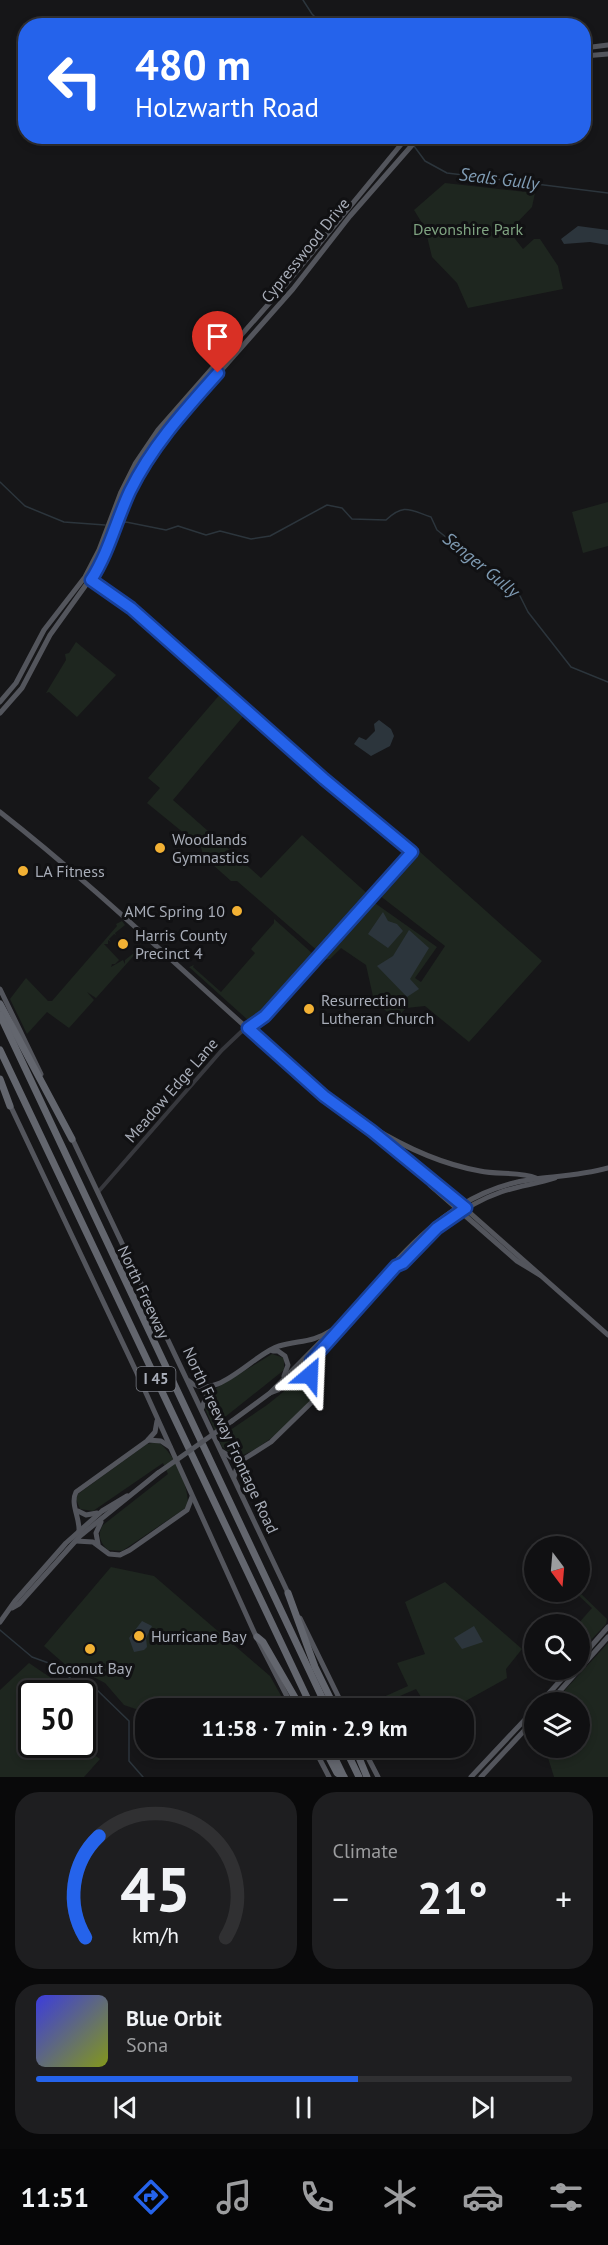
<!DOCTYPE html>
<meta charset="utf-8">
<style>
body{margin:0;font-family:"PT Sans",sans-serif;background:#1e1e20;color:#f1f3f6;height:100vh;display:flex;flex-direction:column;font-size:22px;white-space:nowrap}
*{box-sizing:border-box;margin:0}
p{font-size:20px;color:#9c9d9f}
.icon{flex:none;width:33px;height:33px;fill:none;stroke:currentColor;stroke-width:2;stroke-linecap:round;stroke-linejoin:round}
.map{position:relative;height:1777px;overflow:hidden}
.sheet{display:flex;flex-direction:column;gap:15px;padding:15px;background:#09090a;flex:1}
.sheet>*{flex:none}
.guide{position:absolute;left:18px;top:18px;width:573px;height:126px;border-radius:24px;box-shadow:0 3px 9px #0003,0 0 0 2px #303032;background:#2563eb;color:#fff;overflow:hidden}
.needle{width:39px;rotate:164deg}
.tools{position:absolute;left:524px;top:1536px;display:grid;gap:12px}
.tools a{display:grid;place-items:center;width:66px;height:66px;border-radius:50%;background:#101012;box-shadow:0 3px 9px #0003,0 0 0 2px #303032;font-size:30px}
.speed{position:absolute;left:18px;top:1680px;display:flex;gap:12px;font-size:30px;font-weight:700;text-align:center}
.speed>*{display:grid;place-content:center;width:78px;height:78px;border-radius:50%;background:#101012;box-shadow:0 3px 9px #0003,0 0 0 2px #303032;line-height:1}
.speed .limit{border:3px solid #111;border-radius:9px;background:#fff;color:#111}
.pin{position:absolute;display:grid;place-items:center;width:51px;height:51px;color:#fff;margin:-62px -26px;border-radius:50% 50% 50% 0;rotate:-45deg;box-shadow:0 0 6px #0007}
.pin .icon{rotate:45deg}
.me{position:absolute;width:66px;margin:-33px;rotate:26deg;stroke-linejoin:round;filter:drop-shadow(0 0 4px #0008)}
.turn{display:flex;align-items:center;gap:21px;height:126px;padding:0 18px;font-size:27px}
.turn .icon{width:78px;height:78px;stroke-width:2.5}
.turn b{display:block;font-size:42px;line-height:51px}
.big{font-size:45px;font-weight:700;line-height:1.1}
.sheet .tile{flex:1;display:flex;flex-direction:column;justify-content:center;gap:9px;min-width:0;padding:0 21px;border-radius:24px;background:#1e1e20}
.sheet .dial{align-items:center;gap:0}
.dial svg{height:156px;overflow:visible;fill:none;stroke:#303032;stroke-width:7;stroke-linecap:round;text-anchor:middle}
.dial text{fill:#f1f3f6;stroke:none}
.song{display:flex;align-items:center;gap:18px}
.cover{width:72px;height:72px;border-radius:9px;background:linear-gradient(135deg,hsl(240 70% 55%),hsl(70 70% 35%))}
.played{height:6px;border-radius:3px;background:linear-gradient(90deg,#2563eb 60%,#303032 60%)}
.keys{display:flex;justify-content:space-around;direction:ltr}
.heat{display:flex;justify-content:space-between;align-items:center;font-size:33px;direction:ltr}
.sheet .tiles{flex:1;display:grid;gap:15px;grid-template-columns:1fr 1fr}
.tile:last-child{grid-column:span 2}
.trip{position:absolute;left:135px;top:1698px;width:339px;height:60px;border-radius:24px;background:#101012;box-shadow:0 3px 9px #0003,0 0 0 2px #303032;font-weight:700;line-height:60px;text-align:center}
.dock{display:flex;height:96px;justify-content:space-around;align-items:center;background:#060607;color:#9c9d9f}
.dock .icon{width:42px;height:42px}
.dock .current{color:#2563eb}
.dock b{font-size:27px;color:#f1f3f6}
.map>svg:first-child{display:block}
</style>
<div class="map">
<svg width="608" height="1777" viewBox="0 0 608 1777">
<rect width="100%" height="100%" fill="#161618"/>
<!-- green -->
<g fill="#1e261f">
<polygon points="445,183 535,193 532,207 509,231 523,249 534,239 540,239 558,266 563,289 468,308 457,283 432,257 425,228 414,210"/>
<polygon points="608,502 608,546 583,553 572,512"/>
<polygon points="76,642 116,675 77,717 49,692 46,693 66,660 65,654 69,653"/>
<polygon points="222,692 246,713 173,800 261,878 302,835 370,896 320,953 237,881 231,881 203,856 201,847 147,803 160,788 148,778"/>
<polygon points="419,851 542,961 469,1042 425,1006 406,1008 396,1019 374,1001 366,965 341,948 330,959 319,960 372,901 437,947 415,978 421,982 445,946 379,895"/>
<polygon points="274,919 313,954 314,959 270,1008 249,1021 189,967 194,965 193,967 221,992 255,953 251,949 274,923"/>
<polygon points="122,921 125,925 115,933 116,935 114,934 109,939 111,942 108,940 108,944 104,944 119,960 115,964 112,964 111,967 123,960 125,964 125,960 134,953 132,951 135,952 135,949 137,952 96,998 87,992 94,1000 69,1028 47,1012 27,1034 10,999 26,978 48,1001 52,1001 117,926 116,924"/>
<path d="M 272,1354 L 284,1358 L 284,1370 L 215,1425 L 220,1437 L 267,1405 L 298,1380 L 304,1379 C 312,1384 314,1390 311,1399 C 298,1417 258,1454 235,1457 L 222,1447 L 203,1404 L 208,1393 Z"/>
<path d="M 157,1442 C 172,1448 192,1492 187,1507 L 122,1551 L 108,1550 C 100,1543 97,1534 103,1525 L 168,1474 L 163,1463 L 93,1511 L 80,1509 L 76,1499 L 78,1494 L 147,1444 Z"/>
<polygon points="111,1567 154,1576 270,1676 288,1708 146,1708 145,1712 124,1705 105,1683 84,1672 69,1668 44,1646"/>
<polygon points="445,1582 522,1649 506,1669 507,1678 453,1708 428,1708 416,1689 400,1696 400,1698 383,1704 381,1699 359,1708 408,1686 397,1663 425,1654 405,1602"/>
<polygon points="579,1592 607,1619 606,1624 590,1641 579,1632 578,1624 592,1608 577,1594"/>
<polygon points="608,1643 608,1777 554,1777 545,1748 579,1748 579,1702 554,1702"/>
<polygon points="29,1663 51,1678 54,1689 65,1693 32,1694 32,1744 80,1745 100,1759 84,1777 0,1777 0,1690"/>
</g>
<!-- water -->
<g fill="#2c353c">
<polygon points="578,226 608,230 608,245 590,242 564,244 561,239"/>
<polygon points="379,720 391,729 394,736 390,746 371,756 354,744 359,737 366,740 375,731 374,724"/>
<polygon points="383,912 388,921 397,924 403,931 388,948 368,934"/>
<polygon points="409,930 429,948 410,979 419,989 407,997 377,966 393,956"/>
<polygon points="142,1621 152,1626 146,1638 147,1647 144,1650 134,1652 129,1638"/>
<polygon points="474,1626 483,1642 462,1649 454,1638"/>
</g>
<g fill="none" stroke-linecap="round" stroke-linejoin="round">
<!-- stream -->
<g stroke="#2c353c" stroke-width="1.5">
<polyline points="303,0 312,14 324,26"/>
<polyline points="414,146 425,161 447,173 608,193"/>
<polyline points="0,482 25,506 64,522 105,525"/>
<path d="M 118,523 L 126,522 L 166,530 L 178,526 L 206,535 L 220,531 L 251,539 L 270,536 L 327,505 L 342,508 L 352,519 L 386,520 C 404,503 410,510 431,517 L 437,530 L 520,596 L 528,612 L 571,667 L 608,682"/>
<polyline points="0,1630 32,1657 54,1665 79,1685 95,1688 129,1721 129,1761 143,1777"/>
</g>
<!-- minor -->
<polyline stroke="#37383d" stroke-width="4" points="88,579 135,611 317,774 412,852 265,1016 241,1032 222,1050 99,1191"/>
<!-- major -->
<g stroke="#53555c" stroke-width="5">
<polyline points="584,48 608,45"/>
<polyline points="584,56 608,54"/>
<polyline points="0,702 16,683 44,630 85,577 99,550 121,492 135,464 158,430 287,283 408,136"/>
<polyline points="0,713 22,688 50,635 101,564 129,493 147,459 164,435 293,289 350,216 420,136"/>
<path d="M 0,812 C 101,891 193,982 290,1066 C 334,1105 382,1139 427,1178 L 434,1181 L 608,1335"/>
<polyline points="0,989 41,1074"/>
<polyline points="10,1105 136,1371 255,1634 293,1708"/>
<path d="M 372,1127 C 406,1148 441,1164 480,1171 C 497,1175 520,1171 536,1178"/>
<polyline points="71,1136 290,1597"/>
<polyline points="427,1178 430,1185 517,1261 540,1275"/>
<path d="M 396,1266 L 398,1259 C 436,1218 478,1186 535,1179 C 560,1176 584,1175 608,1168"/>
<polyline points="273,1351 278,1351 285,1356 288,1365 284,1376"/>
<path d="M 189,1381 C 215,1404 254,1353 279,1346 C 300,1340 312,1343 332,1330"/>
<polyline points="270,1393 337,1325 343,1323"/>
<polyline points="202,1408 209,1388"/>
<path d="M 232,1421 L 270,1393 L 278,1390 L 311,1361 L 396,1266 L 403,1263 C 431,1233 461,1206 501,1192 C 518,1186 537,1184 555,1178"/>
<polyline points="148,1440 161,1441 170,1447"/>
<polyline points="223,1452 232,1458 244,1459"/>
<path d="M 234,1477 L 237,1467 L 244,1459 L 271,1442 L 315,1399 C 318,1386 307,1377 311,1363"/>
<polyline points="78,1511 86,1515 97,1513"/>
<path d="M 79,1531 C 80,1518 70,1504 76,1492 L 147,1441 L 155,1432 L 157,1421"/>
<polyline points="76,1541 93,1542 109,1554 120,1555 130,1550 187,1510 192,1497"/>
<polyline points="98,1544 96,1533 101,1522"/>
<polyline points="12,1608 19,1604 80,1536 158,1473"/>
<polyline points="300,1618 344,1708"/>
<polyline points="0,1622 15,1601 66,1543 102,1511 127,1496"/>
<polyline points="579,1660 608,1627"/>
<polyline points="541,1702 570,1670"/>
<polyline points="550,1702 608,1637"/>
<polyline points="314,1748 329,1777"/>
<polyline points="363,1748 378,1777"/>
<polyline points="471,1777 534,1710"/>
<polyline points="481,1777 534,1720"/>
</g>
<!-- highway -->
<g stroke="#63666e" stroke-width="7">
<polyline points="0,1004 72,1139"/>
<polyline points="0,1015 327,1708"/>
<polyline points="0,1050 312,1708"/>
<polyline points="0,1079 10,1106"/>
<polyline points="288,1593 315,1667 335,1708"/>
<polyline points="257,1637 263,1642 301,1708"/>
<polyline points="324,1748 337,1773 344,1777"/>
<polyline points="330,1748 344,1777"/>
<polyline points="345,1748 359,1777"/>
<polyline points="355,1748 367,1777"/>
</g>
<!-- major-bridge -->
<polyline stroke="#53555c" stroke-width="5" points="158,1473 232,1421"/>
</g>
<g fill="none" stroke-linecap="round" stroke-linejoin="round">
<!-- route casing -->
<g stroke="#184099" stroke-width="15">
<path id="route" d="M 218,373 C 185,410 152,446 130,491 C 116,521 109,552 91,580 L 131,608 L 324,779 L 412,852 L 265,1016 L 248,1028 L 324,1096 L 372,1131 L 466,1208 L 437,1228 L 403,1263 L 396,1266 L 311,1361 L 310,1375"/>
</g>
<!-- route -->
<use href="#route" stroke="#2563eb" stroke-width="10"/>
</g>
<!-- markers -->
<g fill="#f2b134" stroke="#111113" stroke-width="2">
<circle cx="160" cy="848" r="6"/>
<circle cx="23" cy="871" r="6"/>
<circle cx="237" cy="911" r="6"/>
<circle cx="123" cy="944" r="6"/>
<circle cx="309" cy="1009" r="6"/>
<circle cx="139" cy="1636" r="6"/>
<circle cx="90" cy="1649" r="6"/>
</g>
<g text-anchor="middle" stroke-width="6" stroke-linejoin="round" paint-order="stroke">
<!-- shield labels -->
<rect fill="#111113" stroke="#7b7e86" stroke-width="1.5" x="136.5" y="1367" width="39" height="24" rx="4.5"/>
<g font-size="15" font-weight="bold" fill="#a8adb8">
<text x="156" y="1384">I 45</text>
</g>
<!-- park labels -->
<g font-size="16" fill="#7fa381" stroke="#111113">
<text x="468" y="235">Devonshire Park</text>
</g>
<!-- street labels -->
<g font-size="16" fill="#a8adb8" stroke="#111113">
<text transform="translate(305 250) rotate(-51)" y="6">Cypresswood Drive</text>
<text transform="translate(171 1090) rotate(-49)" y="6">Meadow Edge Lane</text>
<text transform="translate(144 1292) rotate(65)" y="6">North Freeway</text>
<text transform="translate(231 1440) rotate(65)" y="6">North Freeway Frontage Road</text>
</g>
<!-- poi labels -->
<g font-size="16" fill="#a8adb8" stroke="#111113" text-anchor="start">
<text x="172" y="845">Woodlands<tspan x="172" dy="18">Gymnastics</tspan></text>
<text x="35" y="877">LA Fitness</text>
<text x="225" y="917" text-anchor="end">AMC Spring 10</text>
<text x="135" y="941">Harris County<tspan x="135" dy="18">Precinct 4</tspan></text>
<text x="321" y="1006">Resurrection<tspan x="321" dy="18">Lutheran Church</tspan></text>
<text x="151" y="1642">Hurricane Bay</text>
<text x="90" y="1674" text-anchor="middle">Coconut Bay</text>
</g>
<!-- water labels -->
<g font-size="18" font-style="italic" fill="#7f9bb3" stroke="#111113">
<text transform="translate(499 179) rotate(7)" y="6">Seals Gully</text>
<text transform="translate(481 565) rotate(39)" y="6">Senger Gully</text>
</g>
</g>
</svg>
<div class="tools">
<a><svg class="needle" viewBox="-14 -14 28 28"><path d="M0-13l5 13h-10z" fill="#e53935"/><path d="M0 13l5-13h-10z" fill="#9c9d9f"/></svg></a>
<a><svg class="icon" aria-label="search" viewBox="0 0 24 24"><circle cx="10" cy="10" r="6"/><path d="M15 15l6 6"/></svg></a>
<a><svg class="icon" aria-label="layers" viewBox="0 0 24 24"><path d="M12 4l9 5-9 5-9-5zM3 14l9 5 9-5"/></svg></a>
</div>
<div class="speed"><div class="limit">50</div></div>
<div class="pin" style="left:218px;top:373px;background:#d93025"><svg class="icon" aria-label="arrive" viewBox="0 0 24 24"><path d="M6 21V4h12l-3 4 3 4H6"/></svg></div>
<svg class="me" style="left:310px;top:1375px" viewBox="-20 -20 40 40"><path d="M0-17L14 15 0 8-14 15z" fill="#2563eb" stroke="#fff" stroke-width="4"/></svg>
<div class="trip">11:58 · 7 min · 2.9 km</div>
<div class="guide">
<div class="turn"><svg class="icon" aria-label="left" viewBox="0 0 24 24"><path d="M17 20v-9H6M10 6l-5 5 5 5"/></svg><div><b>480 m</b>Holzwarth Road</div></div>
</div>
</div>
<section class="sheet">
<div class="tiles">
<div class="tile dial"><svg viewBox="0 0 100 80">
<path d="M14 69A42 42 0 1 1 86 69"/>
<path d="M14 69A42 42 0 0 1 21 17" stroke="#2563eb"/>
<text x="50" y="56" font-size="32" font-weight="700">45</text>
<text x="50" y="72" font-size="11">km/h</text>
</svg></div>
<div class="tile"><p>Climate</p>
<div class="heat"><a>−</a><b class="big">21°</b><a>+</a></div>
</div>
<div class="tile">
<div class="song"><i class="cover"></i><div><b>Blue Orbit</b><p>Sona</p></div></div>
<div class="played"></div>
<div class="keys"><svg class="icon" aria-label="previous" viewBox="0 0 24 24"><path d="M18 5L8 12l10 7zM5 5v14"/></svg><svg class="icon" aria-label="pause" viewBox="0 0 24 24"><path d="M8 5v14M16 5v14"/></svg><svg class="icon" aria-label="next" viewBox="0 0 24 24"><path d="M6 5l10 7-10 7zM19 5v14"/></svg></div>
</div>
</div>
</section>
<nav class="dock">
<b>11:51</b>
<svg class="icon current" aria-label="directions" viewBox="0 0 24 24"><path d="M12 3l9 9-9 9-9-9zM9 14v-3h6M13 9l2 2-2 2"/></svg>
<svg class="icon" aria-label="music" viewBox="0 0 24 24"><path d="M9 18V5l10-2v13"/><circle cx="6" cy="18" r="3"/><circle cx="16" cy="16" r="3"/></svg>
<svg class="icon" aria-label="phone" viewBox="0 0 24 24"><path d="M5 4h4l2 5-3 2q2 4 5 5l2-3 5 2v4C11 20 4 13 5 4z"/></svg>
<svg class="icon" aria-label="climate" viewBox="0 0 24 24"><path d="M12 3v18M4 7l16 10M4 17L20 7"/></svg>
<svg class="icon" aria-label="car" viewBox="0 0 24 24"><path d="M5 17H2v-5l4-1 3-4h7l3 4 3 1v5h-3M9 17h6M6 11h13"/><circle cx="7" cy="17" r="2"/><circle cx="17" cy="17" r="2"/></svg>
<svg class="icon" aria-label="filters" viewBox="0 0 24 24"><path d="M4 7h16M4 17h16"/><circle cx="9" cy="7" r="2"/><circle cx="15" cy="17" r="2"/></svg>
</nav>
